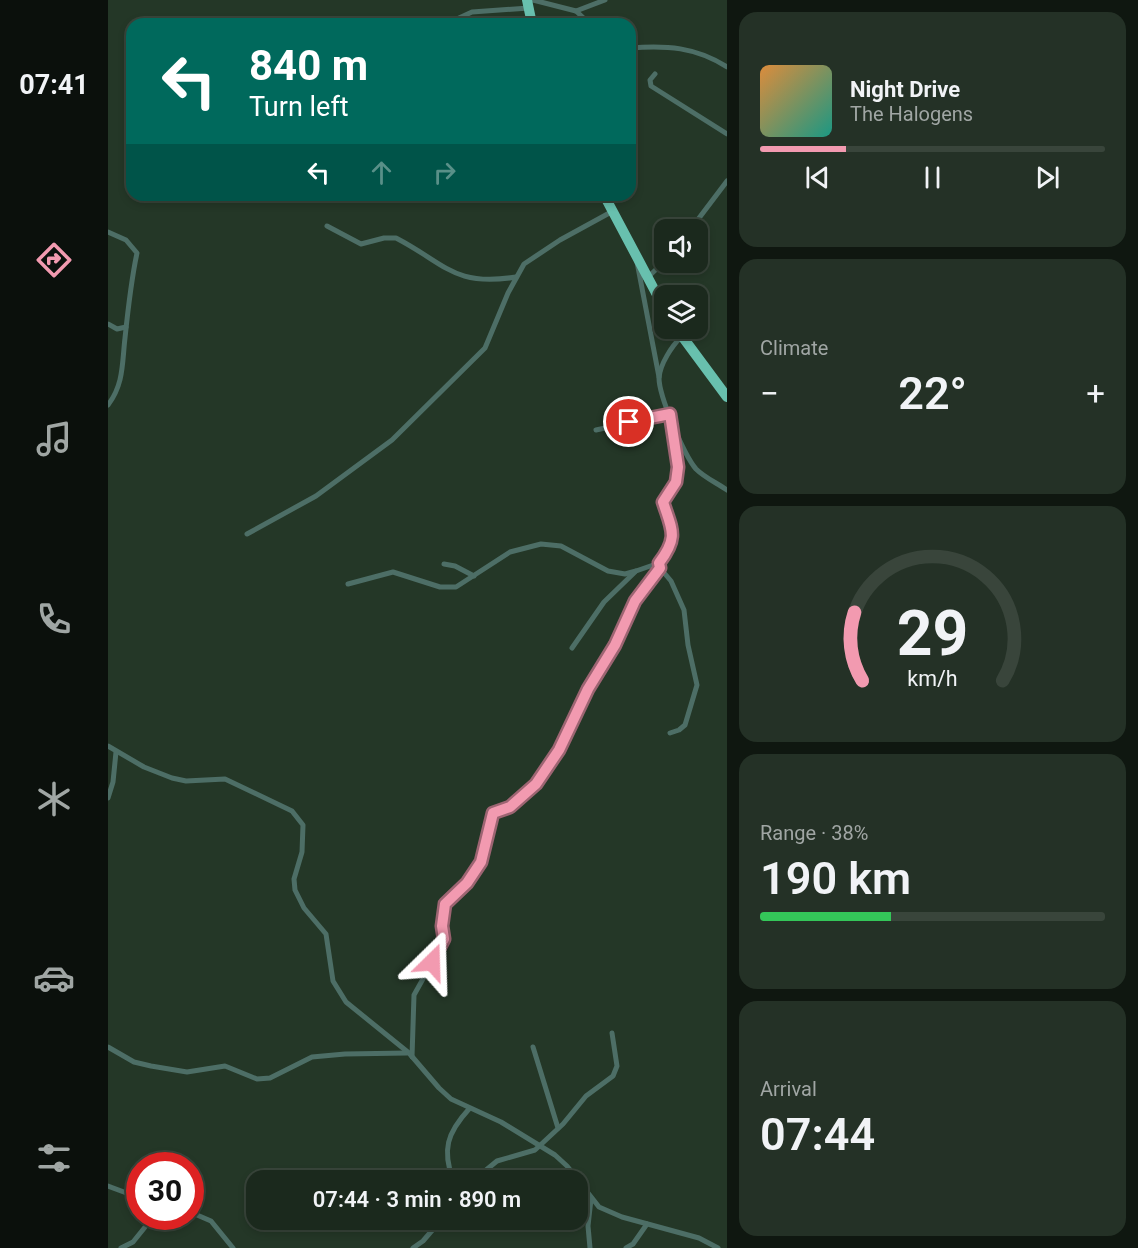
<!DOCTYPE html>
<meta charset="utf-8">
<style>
body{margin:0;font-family:Roboto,sans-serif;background:#243126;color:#f1f3f6;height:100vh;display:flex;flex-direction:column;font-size:22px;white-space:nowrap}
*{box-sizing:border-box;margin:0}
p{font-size:20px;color:#a0a6a4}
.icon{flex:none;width:33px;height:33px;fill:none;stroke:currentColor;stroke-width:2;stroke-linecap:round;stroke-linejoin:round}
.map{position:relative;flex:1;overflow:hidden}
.side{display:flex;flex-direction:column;gap:12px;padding:12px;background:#0f1710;width:411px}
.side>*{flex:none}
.top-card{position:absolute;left:18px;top:18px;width:510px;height:183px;border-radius:18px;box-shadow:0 3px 9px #0003,0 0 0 2px #39453b;background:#00695c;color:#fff;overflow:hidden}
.controls{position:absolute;left:546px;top:219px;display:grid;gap:12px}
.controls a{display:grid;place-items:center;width:54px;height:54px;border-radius:12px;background:#1b291d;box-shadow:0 3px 9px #0003,0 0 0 2px #39453b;font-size:30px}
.speed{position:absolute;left:18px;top:1152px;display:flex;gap:12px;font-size:30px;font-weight:700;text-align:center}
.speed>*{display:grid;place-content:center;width:78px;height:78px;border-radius:50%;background:#1b291d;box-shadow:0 3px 9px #0003,0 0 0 2px #39453b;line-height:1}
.speed .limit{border:9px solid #d22;background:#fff;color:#111}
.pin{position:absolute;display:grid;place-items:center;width:51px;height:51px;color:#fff;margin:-26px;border:3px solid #fff;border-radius:50%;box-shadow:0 2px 6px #0007}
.me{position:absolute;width:66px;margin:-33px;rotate:22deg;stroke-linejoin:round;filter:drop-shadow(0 0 4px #0008)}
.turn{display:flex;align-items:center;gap:21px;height:126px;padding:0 24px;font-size:27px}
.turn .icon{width:78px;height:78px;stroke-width:2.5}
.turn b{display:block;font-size:42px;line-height:51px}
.lanes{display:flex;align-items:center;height:57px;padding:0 24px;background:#0003;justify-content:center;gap:30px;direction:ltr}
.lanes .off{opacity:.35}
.big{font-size:45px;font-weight:600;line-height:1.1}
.side .card{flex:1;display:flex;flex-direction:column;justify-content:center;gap:9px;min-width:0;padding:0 21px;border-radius:18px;background:#243126}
.side .dial{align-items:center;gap:0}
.dial svg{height:156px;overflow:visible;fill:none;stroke:#39453b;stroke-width:7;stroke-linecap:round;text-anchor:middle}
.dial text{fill:#f1f3f6;stroke:none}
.song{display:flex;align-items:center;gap:18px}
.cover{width:72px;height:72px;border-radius:9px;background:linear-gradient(135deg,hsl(30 70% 55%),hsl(170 70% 35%))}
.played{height:6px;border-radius:3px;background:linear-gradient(90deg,#f29ab0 25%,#39453b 25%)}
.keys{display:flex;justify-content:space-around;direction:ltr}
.heat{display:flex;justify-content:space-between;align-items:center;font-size:33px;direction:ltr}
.charge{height:9px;border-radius:4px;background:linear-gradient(90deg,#34c759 38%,#39453b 0)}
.trip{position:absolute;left:138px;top:1170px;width:342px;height:60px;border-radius:18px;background:#1b291d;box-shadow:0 3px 9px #0003,0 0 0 2px #39453b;font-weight:600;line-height:60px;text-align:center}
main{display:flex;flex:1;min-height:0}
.tabs{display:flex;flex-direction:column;width:108px;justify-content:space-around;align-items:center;background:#0b100c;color:#a0a6a4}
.tabs .icon{width:42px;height:42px}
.tabs .active{color:#f29ab0}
.tabs b{font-size:27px;color:#f1f3f6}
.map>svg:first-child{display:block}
</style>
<main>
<nav class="tabs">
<b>07:41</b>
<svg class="icon active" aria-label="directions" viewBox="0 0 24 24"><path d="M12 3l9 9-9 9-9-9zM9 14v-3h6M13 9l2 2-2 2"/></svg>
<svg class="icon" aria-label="music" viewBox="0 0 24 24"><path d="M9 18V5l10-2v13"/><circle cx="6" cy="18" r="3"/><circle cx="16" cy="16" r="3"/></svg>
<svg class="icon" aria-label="phone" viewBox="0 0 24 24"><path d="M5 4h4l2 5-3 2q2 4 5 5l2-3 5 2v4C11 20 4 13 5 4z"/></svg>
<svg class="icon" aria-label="climate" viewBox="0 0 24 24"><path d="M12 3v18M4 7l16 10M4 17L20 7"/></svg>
<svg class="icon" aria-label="car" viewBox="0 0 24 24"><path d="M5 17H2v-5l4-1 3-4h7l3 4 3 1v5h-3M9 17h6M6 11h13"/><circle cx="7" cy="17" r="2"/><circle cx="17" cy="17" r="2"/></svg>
<svg class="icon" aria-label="filters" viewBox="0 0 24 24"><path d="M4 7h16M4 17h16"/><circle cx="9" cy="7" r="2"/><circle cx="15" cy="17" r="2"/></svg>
</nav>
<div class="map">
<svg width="619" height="1248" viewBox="0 0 619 1248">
<rect width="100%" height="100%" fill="#243727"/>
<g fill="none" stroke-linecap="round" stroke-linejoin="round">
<!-- street -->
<g stroke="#4d6e66" stroke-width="5">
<polyline points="425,0 468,11 482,24"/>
<polyline points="468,11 497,0"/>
<polyline points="338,24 364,12 421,8"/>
<path d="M 522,48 C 558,45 588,47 619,67"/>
<polyline points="547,74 542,80 543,86 619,134"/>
<path d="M 219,226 L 253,244 L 276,238 L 288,238 C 338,264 346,287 408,277"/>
<polyline points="582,230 619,181"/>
<path d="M 0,232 L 18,240 L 29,253 C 23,281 20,309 17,338 C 14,363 16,384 0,405"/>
<polyline points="529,262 551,377"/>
<polyline points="540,277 556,262"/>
<polyline points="0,324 9,329 18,327"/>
<path d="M 573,337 C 564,346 552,364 551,378 C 551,396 576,455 588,469 C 597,478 609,483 619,490"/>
<polyline points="488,430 562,414"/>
<polyline points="139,534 208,496 284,440 377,348 400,293 416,264 452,240 505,211"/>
<polyline points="336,564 347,566 366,576"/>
<polyline points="552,568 563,581 576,610 580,645 589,685 577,725 571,730 562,733"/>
<polyline points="240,584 285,572 332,587 348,587 402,552 433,544 453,546 500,571 517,574 528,571"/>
<polyline points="464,648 496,602 528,571 551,563"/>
<polyline points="0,746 36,767 64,778 78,781 117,779 184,811 195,825 194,852 186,879 187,890 196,908 218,934 225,981 238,1002 301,1053 331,1088 343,1099 393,1122 447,1155 459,1166 491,1207 514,1217 591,1238 610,1248"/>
<polyline points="0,798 5,782 8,752"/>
<polyline points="0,1047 26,1062 43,1066 79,1072 117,1066 149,1079 162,1078 204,1057 237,1054 299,1053"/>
<polyline points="425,1047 450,1128"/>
<path d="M 304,1057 L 306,995 L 335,943 L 334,926 L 338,901 L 359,883 L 375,857 L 385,813 L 402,806 L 428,784 L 451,750 L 480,689 L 507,645 L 527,601 L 552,568 L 551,563 C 571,537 564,530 555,502 L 568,482 L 570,467 L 564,422"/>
<path d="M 345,1180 C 334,1150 339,1133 361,1109"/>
<polyline points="366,1180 389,1161 427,1150 455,1124 478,1096 505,1076 509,1066 504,1033"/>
<polyline points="0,1186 32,1198"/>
<polyline points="82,1212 103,1221 125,1248"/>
<polyline points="13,1248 25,1242 46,1216"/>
<polyline points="305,1248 315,1241 333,1220"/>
<polyline points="482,1248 480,1226 483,1199"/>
<polyline points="518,1248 525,1244 539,1224"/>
</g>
<!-- highway -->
<g stroke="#68c0ae" stroke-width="10">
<polyline points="419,0 424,24"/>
<polyline points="496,195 556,308"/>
<polyline points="568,328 619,397"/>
</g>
</g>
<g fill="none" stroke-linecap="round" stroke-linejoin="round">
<!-- route casing -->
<g stroke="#9d6472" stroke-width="15">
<path id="route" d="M 324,962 L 336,939 L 334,926 L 337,904 L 359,883 L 373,862 L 385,813 L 402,807 L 428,784 L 451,750 L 480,689 L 507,645 L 527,601 L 552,568 L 551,563 C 571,537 564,530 555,502 L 568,482 L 570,467 L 562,414 L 521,422"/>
</g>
<!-- route -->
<use href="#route" stroke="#f29ab0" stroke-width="10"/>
</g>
</svg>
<div class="controls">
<a><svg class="icon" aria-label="sound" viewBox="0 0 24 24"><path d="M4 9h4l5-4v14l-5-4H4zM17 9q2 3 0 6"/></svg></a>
<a><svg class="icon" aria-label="layers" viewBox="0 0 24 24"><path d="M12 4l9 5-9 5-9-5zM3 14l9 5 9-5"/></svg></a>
</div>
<div class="speed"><div class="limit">30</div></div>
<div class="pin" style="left:521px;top:422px;background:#d93025"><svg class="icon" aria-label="arrive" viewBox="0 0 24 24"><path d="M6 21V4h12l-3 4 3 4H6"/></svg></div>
<svg class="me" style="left:324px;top:962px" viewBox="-20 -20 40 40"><path d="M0-17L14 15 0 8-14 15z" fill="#f29ab0" stroke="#fff" stroke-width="4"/></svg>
<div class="trip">07:44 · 3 min · 890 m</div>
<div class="top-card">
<div class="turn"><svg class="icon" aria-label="left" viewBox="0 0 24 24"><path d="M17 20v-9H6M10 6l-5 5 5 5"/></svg><div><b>840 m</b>Turn left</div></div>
<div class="lanes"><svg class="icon" aria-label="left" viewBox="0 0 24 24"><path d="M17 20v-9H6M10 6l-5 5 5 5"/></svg><svg class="icon off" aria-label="ahead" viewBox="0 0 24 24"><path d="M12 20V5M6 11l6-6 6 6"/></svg><svg class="icon off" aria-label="right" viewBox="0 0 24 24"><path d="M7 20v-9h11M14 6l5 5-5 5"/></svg></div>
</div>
</div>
<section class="side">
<div class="card">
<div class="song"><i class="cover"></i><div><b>Night Drive</b><p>The Halogens</p></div></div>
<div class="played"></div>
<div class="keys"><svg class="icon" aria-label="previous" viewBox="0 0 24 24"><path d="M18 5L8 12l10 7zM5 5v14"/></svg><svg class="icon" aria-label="pause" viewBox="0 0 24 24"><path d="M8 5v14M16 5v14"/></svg><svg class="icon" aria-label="next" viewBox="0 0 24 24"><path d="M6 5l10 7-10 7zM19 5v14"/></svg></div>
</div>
<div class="card"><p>Climate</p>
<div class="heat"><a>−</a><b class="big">22°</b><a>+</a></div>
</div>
<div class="card dial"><svg viewBox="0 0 100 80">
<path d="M14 69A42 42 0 1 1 86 69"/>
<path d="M14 69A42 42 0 0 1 10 34" stroke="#f29ab0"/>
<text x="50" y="56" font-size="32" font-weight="700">29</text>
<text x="50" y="72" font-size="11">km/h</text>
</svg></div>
<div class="card"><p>Range · 38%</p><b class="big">190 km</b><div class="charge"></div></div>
<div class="card"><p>Arrival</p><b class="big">07:44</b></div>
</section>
</main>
